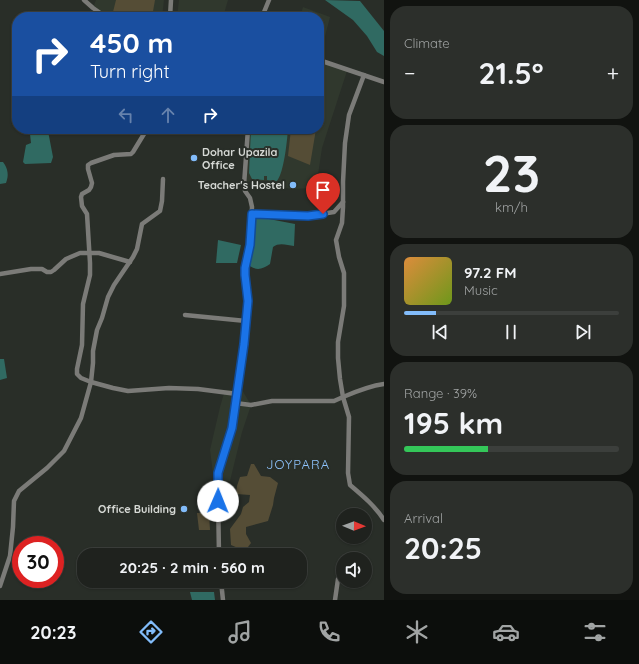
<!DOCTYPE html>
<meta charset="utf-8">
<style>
body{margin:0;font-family:Quicksand,sans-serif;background:#2c2f2b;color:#f1f3f6;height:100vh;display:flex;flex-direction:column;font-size:15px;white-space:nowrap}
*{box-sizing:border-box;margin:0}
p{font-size:13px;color:#a1a4a4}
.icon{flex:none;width:22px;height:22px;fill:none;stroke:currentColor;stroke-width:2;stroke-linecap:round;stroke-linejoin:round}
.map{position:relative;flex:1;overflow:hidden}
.side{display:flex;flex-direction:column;gap:6px;padding:6px;background:#111310;width:255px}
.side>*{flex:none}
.banner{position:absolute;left:12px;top:12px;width:312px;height:122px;border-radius:16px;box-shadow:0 1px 3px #0004,0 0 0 1px #3c3f3c;background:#1a4fa0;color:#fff;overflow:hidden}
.needle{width:26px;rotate:91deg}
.tools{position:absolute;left:336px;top:508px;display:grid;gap:8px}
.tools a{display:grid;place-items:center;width:36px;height:36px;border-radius:50%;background:#1f221e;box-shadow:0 1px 3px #0004,0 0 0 1px #3c3f3c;font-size:20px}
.speed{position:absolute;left:12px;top:536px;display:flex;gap:8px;font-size:20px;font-weight:700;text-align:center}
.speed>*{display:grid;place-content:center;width:52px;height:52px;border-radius:50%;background:#1f221e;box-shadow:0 1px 3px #0004,0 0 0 1px #3c3f3c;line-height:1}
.speed .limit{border:6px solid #d22;background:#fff;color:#111}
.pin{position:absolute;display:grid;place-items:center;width:34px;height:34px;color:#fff;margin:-41px -17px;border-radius:50% 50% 50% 0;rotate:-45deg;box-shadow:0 0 4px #0007}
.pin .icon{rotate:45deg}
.me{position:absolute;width:44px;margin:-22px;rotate:1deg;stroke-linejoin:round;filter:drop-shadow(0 0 3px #0008)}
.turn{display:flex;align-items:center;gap:14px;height:84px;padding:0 12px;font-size:18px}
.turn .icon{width:52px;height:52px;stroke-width:2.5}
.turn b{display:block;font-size:28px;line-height:34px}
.lanes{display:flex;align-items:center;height:38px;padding:0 12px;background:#0003;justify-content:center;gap:20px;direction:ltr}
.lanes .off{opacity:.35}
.big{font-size:30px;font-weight:800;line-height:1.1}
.side .widget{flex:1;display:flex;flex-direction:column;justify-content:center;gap:6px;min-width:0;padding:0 14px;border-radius:16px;background:#2c2f2b}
.side .dial{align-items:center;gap:0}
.dial b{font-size:52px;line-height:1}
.song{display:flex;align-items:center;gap:12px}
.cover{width:48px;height:48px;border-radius:6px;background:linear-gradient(135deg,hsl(30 70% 55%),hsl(80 70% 35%))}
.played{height:4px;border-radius:2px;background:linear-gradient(90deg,#82bcfa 15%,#3c3f3c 15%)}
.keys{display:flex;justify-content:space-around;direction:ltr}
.heat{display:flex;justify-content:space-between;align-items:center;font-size:22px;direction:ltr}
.charge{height:6px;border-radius:3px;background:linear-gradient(90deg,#34c759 39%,#3c3f3c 0)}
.trip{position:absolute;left:77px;top:548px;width:230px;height:40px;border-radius:16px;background:#1f221e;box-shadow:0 1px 3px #0004,0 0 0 1px #3c3f3c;font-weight:800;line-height:40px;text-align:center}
.menu{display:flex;height:64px;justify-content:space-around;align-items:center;background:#0c0e0c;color:#a1a4a4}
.menu .icon{width:28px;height:28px}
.menu .active{color:#82bcfa}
.menu b{font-size:18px;color:#f1f3f6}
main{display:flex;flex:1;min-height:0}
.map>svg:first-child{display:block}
</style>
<main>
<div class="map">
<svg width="384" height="600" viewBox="0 0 384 600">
<rect width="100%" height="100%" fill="#292e28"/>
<!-- built -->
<g fill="#30382d">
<polygon points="96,0 164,0 162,17 110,17 93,8"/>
<polygon points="179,0 228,0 223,17 177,17"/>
<polygon points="303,7 330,17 320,56 319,17 300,17"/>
<polygon points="319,62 347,71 322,148 316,188 290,189 265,181 246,182 249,129 319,129"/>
<polygon points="225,390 242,390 251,405 242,432 230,481 214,481 210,450 220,407"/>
</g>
<!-- green -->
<g fill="#554d36">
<polygon points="116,0 155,0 152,17 128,17 113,12"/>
<polygon points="291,129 316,129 310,165 288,156"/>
<polygon points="251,464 254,464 261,476 270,477 278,483 274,498 273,505 268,521 246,527 246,534 251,543 248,547 238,548 231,545 230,529 241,514 243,507 249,502 250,495 236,494 237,486 240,477 247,476"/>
<polygon points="197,513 209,513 210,530 199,530"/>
</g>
<!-- water -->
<g fill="#306a62">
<polygon points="325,0 360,1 384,31 384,56 377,52 367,36 353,20"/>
<polygon points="180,129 203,129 203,135 179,134"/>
<path d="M 251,129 L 288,129 C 287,142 284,172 277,181 L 267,180 L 267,176 L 264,176 L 264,180 L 252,179 L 249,173 Z"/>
<polygon points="48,131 53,157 51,163 25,164 23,162 26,145 31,143 30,134 32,132"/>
<path d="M 0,162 L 3,162 C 8,169 9,175 6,183 L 0,184 Z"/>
<path d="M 256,219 L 269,219 L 295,224 L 294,246 C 287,245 279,242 273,247 L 270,264 C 263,269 257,271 250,266 Z"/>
<polygon points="218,240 241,245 237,263 216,263"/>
<polygon points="0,359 4,359 7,378 0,380"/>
<polygon points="190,592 214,592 215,600 192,600"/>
</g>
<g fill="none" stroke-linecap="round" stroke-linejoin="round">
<!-- minor -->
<g stroke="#7b7b78" stroke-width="4.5">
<polyline points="84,0 93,8 106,17"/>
<polyline points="170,17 171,0"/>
<polyline points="262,17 269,0"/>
<polyline points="319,60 384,82"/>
<polyline points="147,129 133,152 131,154 114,155 91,163 88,165 88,169 92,183 91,187 89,190 82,194 81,197 82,206 87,214 90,263 90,275 83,304 82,345 77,369 77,374 81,378 91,382 113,388 128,391 169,388 198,389 237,394"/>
<polyline points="252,213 308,216 334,212 343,202"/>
<polyline points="0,274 31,269 42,269 47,272 51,272 54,270 66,259 80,253 99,253 130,262"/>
<polyline points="185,315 246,321"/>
<path d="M 384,384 C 369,386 357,391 343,397 L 349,417 L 348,473 L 350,485 C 363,496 375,506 384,520"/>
<polyline points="235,403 251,405 272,401 334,401 343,397 340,379 338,358 338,342 344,306 344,273 339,257 336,240 342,223 343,207 343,182 345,143 349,115 364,75"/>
<polyline points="219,555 218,495 218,473 232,428 239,383 247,314 248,301 245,275 245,268 250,245 252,207 250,198 245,191 244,185 248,129"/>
<polyline points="221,581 223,600"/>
<polyline points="0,586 10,556 13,527 14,501 19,491 47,468 64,451 81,418 91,382 93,363 93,351 97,330 102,318 108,297 114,285 133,257 137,249 142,224 160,211 162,201 163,179"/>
<polyline points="335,600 338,579"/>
</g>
</g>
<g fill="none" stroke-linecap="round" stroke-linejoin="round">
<!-- route casing -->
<g stroke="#114b97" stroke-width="10">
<polyline id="route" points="218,501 218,473 232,428 244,344 248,301 245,275 245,268 250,245 252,214 308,216 323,214"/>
</g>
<!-- route -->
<use href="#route" stroke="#1a73e8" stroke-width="7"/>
</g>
<!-- markers -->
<g fill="#82bcfa" stroke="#292e28" stroke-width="1.5">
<circle cx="194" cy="158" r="4"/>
<circle cx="293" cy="185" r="4"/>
<circle cx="184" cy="509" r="4"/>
</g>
<g text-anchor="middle" stroke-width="4" stroke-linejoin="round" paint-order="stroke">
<!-- poi labels -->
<g font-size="11" font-weight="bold" fill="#d6d9d5" stroke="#292e28" text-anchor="end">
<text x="202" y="156" text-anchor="start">Dohar Upazila<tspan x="202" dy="13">Office</tspan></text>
<text x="285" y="189">Teacher's Hostel</text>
<text x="176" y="513">Office Building</text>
</g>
<!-- quarter labels -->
<g font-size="13" letter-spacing="1" fill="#8ec4fe" stroke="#292e28">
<text x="298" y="469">JOYPARA</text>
</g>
</g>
</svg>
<div class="tools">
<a><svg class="needle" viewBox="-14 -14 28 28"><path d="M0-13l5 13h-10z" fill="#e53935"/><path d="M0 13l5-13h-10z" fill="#a1a4a4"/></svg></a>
<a><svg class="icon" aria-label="sound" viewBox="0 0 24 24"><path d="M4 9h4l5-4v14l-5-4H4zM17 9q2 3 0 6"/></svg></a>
</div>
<div class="speed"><div class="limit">30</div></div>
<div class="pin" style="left:323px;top:214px;background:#d93025"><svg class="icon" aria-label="arrive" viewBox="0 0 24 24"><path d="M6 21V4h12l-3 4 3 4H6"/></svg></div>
<svg class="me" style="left:218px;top:501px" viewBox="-20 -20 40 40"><circle r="19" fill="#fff"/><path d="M0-13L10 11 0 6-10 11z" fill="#1a73e8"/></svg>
<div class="trip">20:25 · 2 min · 560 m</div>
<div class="banner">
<div class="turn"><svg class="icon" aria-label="right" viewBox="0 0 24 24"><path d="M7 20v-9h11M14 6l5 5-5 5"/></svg><div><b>450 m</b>Turn right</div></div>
<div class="lanes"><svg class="icon off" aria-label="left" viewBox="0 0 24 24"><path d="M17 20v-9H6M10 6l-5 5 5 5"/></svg><svg class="icon off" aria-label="ahead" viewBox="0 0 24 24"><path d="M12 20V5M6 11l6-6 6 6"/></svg><svg class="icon" aria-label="right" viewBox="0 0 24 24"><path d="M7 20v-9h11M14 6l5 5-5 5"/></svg></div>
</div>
</div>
<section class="side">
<div class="widget"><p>Climate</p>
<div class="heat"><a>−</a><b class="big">21.5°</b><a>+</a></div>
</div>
<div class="widget dial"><b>23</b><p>km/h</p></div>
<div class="widget">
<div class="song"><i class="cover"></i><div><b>97.2 FM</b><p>Music</p></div></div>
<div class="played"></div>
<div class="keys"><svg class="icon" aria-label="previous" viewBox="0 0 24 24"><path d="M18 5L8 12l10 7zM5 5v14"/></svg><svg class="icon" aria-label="pause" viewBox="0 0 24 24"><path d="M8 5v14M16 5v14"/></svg><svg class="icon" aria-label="next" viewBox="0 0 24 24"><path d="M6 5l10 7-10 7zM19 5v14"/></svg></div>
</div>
<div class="widget"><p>Range · 39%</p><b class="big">195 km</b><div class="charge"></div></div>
<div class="widget"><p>Arrival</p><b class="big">20:25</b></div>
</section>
</main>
<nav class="menu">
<b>20:23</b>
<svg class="icon active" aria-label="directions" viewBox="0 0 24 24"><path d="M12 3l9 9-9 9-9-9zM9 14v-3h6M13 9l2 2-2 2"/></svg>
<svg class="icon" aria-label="music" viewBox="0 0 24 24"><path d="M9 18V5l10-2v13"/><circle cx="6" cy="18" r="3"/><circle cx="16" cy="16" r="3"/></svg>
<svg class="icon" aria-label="phone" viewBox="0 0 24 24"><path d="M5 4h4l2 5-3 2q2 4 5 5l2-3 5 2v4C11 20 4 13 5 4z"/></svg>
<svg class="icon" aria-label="climate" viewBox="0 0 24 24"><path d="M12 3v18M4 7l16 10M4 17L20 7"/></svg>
<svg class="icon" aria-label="car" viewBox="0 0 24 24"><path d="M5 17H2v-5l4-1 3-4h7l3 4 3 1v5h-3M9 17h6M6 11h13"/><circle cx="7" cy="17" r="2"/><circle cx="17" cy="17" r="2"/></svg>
<svg class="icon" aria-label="filters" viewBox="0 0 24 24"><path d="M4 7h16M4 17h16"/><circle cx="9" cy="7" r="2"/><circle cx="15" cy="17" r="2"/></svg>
</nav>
